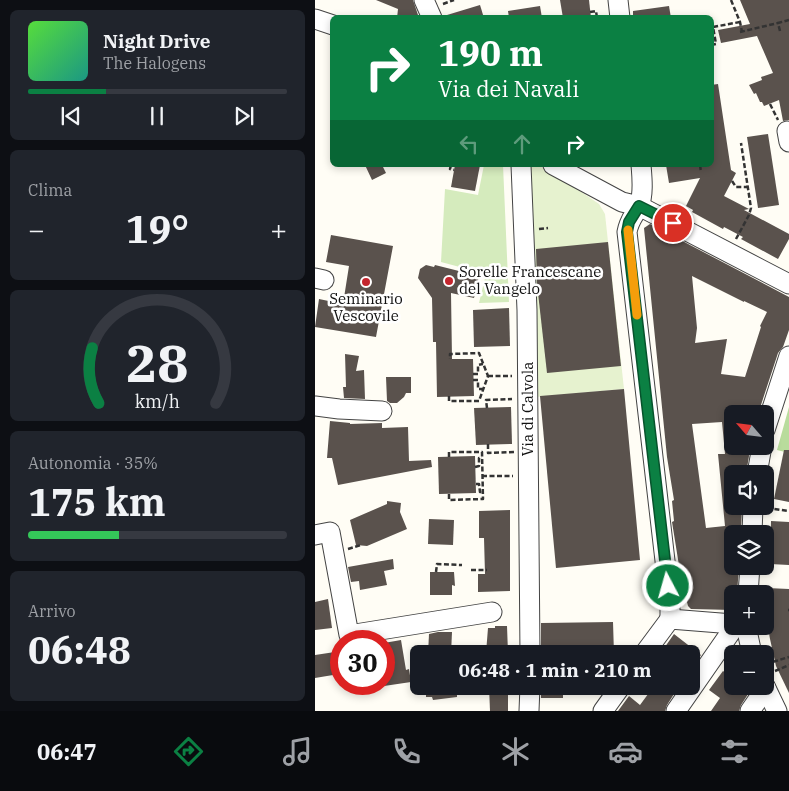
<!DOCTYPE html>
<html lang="it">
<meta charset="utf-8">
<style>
body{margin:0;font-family:"IBM Plex Serif",serif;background:#20242c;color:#f1f3f6;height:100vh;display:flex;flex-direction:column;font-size:19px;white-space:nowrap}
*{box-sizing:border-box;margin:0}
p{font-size:16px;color:#9ea1a6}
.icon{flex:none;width:28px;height:28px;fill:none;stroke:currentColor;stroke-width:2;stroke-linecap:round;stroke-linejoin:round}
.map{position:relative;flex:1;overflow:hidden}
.sheet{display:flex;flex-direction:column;gap:10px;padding:10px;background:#0d0f14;width:315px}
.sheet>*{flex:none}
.top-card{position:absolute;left:15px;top:15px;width:384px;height:152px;border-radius:8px;box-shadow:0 2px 8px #0003;background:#0b8043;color:#fff;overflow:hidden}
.needle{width:32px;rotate:298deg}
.fabs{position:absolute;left:409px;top:405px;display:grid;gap:10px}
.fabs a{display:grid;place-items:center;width:50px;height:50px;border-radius:8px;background:#171b24;box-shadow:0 2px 8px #0003;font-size:25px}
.speed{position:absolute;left:15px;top:630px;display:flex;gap:10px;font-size:25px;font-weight:700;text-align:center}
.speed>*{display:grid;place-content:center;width:65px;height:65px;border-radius:50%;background:#171b24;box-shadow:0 2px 8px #0003;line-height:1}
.speed .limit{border:8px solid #d22;background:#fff;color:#111}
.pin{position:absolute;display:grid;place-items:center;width:42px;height:42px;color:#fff;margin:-21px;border:2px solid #fff;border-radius:50%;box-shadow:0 1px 5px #0007}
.me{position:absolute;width:55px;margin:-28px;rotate:354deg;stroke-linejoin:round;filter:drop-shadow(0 0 4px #0008)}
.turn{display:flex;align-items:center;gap:18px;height:105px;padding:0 25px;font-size:22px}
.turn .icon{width:65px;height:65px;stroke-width:2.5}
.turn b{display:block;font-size:35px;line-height:42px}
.lanes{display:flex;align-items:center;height:48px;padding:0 25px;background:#0003;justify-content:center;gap:25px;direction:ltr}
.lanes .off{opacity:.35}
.big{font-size:38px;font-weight:700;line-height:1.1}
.sheet .widget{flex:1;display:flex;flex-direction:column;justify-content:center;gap:8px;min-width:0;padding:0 18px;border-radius:8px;background:#20242c}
.sheet .dial{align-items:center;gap:0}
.dial svg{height:130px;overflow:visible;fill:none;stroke:#363941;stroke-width:7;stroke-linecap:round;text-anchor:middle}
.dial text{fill:#f1f3f6;stroke:none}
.song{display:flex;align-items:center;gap:15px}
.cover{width:60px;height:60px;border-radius:8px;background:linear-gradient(135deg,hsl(110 70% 55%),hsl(170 70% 35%))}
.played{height:5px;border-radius:2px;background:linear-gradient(90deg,#0b8043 30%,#363941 30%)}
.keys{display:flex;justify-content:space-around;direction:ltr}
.heat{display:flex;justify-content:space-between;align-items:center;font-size:28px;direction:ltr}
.charge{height:8px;border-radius:4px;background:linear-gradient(90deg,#34c759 35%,#363941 0)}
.trip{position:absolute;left:95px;top:645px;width:290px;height:50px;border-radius:8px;background:#171b24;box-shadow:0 2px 8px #0003;font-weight:700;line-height:50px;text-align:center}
.dock{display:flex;height:80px;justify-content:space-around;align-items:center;background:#090b0e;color:#9ea1a6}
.dock .icon{width:35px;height:35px}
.dock .on{color:#0b8043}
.dock b{font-size:22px;color:#f1f3f6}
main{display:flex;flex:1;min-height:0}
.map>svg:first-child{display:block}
</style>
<main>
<section class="sheet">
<div class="widget">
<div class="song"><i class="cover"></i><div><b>Night Drive</b><p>The Halogens</p></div></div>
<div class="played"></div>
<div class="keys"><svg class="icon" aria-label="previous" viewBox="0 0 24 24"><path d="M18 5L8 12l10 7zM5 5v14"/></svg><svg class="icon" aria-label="pause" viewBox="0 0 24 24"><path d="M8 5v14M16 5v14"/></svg><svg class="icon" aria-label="next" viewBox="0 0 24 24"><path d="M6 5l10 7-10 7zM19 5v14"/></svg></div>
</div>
<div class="widget"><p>Clima</p>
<div class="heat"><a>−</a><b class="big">19°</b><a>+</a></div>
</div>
<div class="widget dial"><svg viewBox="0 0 100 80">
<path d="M14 69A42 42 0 1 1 86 69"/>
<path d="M14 69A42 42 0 0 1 10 35" stroke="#0b8043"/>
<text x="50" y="56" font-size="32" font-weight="700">28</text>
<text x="50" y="72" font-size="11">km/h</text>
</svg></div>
<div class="widget"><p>Autonomia · 35%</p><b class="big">175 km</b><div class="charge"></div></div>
<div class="widget"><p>Arrivo</p><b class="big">06:48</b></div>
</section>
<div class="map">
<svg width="474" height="711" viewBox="0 0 474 711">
<rect width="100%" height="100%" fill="#fffdf5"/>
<!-- green -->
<polygon fill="#d5ebbd" points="169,165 188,165 194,302 164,303 171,274 126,262 130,189 163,195"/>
<!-- forest -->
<polygon fill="#b9dc9c" points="474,407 474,453 462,450"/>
<!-- pitch -->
<polygon fill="#e6f2cf" points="213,165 223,165 255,184 284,204 290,214 309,389 221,397"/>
<!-- building -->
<g fill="#5a524d" fill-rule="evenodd">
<polygon points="61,0 98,0 104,18 82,18 83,9"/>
<polygon points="245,0 274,0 276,18 248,18"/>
<polygon points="425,0 474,0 474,120 468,121 464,100 449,106 447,102 445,102 441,93 439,94 434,85 447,80 446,77 458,73 442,36 406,43 403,30 435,24"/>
<polygon points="165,5 169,18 133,18 132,15"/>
<polygon points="225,6 227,18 194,18 193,11"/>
<polygon points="354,6 356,18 318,18 318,11"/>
<polygon points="403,84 416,170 421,173 409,196 434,209 429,210 474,234 474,239 463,259 426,239 428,237 409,227 408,229 377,212 378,210 371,206 385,178 354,183 351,165 396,165 396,85"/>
<polygon points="453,134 464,205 443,208 432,137"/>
<polygon points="50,165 67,165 71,173 57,180"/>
<polygon points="140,165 165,165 160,191 136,187"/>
<path d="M 335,224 L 474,297 L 474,330 L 468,347 L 463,353 L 443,414 L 418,414 L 418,446 L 433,446 L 434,456 L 431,474 L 418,474 L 418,506 L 427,506 L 426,534 L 418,534 L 418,566 L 424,566 L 422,594 L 418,594 L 418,610 L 376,609 L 373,606 L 366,578 L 357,522 L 359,521 L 357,501 L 359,500 L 352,457 L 329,228 ZM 377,276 L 429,302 L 429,301 L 452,312 L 445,326 L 446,327 L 430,377 L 406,374 L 412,339 L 380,343 L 382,328 ZM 407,422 L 410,454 L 403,454 L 410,526 L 391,528 L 377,424 Z"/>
<polygon points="16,235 78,246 61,337 0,327 4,299 28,304 34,266 11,262"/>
<polygon points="293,242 306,366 232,373 222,284 221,249"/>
<polygon points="111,265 119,267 120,265 164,276 159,298 136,293 137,359 158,359 159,396 122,397 121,342 118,342 117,298 103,278 105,269"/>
<polygon points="194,308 195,346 159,347 158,310"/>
<polygon points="30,354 44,356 41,371 49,370 50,399 29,398 28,387 31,387"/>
<polygon points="71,377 96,377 96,393 91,393 89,397 82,403 75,403 72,401"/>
<polygon points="309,389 325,560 241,568 225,396"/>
<polygon points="196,407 197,444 161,445 159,408"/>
<polygon points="15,421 35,423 35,424 67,423 67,428 93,427 94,461 116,460 117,467 23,485 17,458 12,458"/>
<polygon points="469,450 474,450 474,502 459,499"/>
<polygon points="160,456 161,493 124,494 123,457"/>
<polygon points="72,501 86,503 85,512 92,529 52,546 41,545 35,520 72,504"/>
<polygon points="195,510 195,591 163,592 163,574 170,574 169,538 164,538 164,511"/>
<polygon points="114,519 139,520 138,545 113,544"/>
<polygon points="456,521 474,522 474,565 455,564"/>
<polygon points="78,559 79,569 69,571 72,585 45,590 44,581 36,582 33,567"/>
<polygon points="115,572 139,572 140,586 137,585 137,595 115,595"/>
<polygon points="452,588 474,589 474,693 461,666 455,639 452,622"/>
<polygon points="13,599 17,628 0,630 0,602"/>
<polygon points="298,622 299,654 273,654 273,648 247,649 247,654 226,654 226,623"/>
<polygon points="180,626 192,626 193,653 171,653 173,628 180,628"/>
<polygon points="123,632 137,632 136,654 113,654 114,634"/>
<polygon points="359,634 386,655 376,669 376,654 345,654"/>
<polygon points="86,640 91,670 94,669 96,682 69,686 69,643"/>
<polygon points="20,652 24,674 0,678 0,655"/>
<polygon points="408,671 418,678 418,686 429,686 435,691 426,705 424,711 396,711 405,698 394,690"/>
<polygon points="111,686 142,686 142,697 118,700 117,697 111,697"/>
<polygon points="174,686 193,686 193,711 175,711"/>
<rect x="226" y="686" width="22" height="12"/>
<polygon points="339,686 364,686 352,705 350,711 303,711 314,696 325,705"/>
</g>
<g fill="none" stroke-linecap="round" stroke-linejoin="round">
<!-- minor casing -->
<g stroke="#444" stroke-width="21">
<g id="minor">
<polyline points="109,0 117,18"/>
<polyline points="303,0 305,18"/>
<polyline points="0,19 18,25"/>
<polyline points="472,131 474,142"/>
<polyline points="206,165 212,310 215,654"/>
<polyline points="238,165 307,202 324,206 474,284"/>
<path d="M 326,165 C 327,177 329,194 324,206 C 319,216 314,220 312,232 L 355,604 L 355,619"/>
<polyline points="0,278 9,280"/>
<polyline points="0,406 24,409 67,411"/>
<polyline points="450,430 474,356"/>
<polyline points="442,474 447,446"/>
<polyline points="437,534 438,506"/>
<polyline points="0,535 15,532 34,635 177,612"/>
<polyline points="433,594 435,566"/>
<polyline points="431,626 437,654"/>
<polyline points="329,654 355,619 418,624"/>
<polyline points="450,686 462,711"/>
<polyline points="214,711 215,686"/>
<polyline points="288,711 306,686"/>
<polyline points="361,711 420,626"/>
<polyline points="435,711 451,688"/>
</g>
</g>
<!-- path -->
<g stroke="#333" stroke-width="2.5" stroke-dasharray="5 2.5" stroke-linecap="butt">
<polyline points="416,0 425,22 427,32"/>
<polyline points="128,4 139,0"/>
<polyline points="275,12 281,11 282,18"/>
<polyline points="465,31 463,23 474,20"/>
<polyline points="425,32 463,23"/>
<polyline points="396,45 401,44 398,27 425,22"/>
<polyline points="455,104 463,120"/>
<polyline points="136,165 135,169 139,170"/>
<polyline points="385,165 386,172"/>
<polyline points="417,181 421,187 432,187"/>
<polyline points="224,229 233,228"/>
<polyline points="421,239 434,215 436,208 426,143"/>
<polyline points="158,374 163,374 163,365 168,364"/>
<polyline points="173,376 197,376"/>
<polyline points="158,380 163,380 163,389 168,389"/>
<polyline points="134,396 134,401 164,401 173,376 164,353 135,354 135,359"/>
<polyline points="172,408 171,400 197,399"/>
<polyline points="173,444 173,453 199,452"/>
<polyline points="134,457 134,452 167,452 168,499 134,500 134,494"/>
<polyline points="160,467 164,466 164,458 167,458"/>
<polyline points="167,476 198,476"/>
<polyline points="161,484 164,484 165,492 168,492"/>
<polyline points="452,508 474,511"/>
<polyline points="33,549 46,545"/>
<polyline points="156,570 172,570"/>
<polyline points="121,572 122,564 147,565"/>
<polyline points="473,610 474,610"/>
<polyline points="451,664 474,657"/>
<polyline points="460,671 474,665"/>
</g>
<!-- minor -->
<use href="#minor" stroke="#fff" stroke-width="19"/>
</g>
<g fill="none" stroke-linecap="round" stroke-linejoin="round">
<!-- route casing -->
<g stroke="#07532c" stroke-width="12">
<polyline id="route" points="353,586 312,232 314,222 324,206 358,223"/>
</g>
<!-- route -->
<use href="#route" stroke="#0b8043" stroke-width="9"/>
<!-- slow -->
<polyline stroke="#f59e0b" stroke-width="9" points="313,230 322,315"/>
</g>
<!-- markers -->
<g fill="#c4262e" stroke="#fff" stroke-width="2">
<circle cx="134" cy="281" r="5"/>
<circle cx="51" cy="282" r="5"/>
</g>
<g text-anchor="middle" stroke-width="5" stroke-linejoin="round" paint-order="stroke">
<!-- poi labels -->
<g font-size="15" fill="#111" stroke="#fff" text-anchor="start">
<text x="144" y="277">Sorelle Francescane<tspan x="144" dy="17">del Vangelo</tspan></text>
<text x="51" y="304" text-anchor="middle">Seminario<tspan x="51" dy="17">Vescovile</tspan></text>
</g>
<!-- street labels -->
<g font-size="15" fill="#111" stroke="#fff">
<text transform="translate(213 409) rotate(-90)" y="5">Via di Calvola</text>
</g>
</g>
</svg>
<div class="fabs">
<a><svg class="needle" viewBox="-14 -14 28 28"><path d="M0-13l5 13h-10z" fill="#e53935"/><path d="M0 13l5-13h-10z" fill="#9ea1a6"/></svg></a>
<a><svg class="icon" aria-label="sound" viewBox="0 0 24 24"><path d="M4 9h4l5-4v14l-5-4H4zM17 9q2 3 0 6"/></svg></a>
<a><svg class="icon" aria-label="layers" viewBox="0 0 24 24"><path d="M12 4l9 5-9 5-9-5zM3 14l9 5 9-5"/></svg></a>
<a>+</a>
<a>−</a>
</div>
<div class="speed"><div class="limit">30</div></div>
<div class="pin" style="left:358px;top:223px;background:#d93025"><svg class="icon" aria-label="arrive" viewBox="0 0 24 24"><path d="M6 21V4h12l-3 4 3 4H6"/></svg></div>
<svg class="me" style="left:353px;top:586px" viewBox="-20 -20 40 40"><circle r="17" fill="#0b8043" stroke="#fff" stroke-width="3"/><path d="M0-11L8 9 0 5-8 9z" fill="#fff"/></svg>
<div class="trip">06:48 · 1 min · 210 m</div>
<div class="top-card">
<div class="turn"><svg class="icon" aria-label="right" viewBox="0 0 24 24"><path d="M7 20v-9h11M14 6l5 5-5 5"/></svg><div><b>190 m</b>Via dei Navali</div></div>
<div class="lanes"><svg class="icon off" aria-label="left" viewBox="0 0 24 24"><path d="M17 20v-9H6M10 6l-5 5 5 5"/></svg><svg class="icon off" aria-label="ahead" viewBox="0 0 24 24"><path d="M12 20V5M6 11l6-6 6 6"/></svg><svg class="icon" aria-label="right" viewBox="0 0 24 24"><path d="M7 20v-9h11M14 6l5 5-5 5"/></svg></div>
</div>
</div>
</main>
<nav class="dock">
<b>06:47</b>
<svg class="icon on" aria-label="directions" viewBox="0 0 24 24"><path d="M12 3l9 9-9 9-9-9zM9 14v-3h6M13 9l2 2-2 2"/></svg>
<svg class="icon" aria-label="music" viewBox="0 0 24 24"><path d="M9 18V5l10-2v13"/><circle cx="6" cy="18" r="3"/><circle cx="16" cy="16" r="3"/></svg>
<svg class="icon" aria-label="phone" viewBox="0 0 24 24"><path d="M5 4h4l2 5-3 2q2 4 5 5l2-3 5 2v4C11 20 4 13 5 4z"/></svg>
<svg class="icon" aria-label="climate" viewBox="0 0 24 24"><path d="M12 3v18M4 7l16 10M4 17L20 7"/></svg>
<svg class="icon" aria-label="car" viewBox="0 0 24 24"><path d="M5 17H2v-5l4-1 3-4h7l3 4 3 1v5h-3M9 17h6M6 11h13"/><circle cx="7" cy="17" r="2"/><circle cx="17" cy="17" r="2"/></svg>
<svg class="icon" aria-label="filters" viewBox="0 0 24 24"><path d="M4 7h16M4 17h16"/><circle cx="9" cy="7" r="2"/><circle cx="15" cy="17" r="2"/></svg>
</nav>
